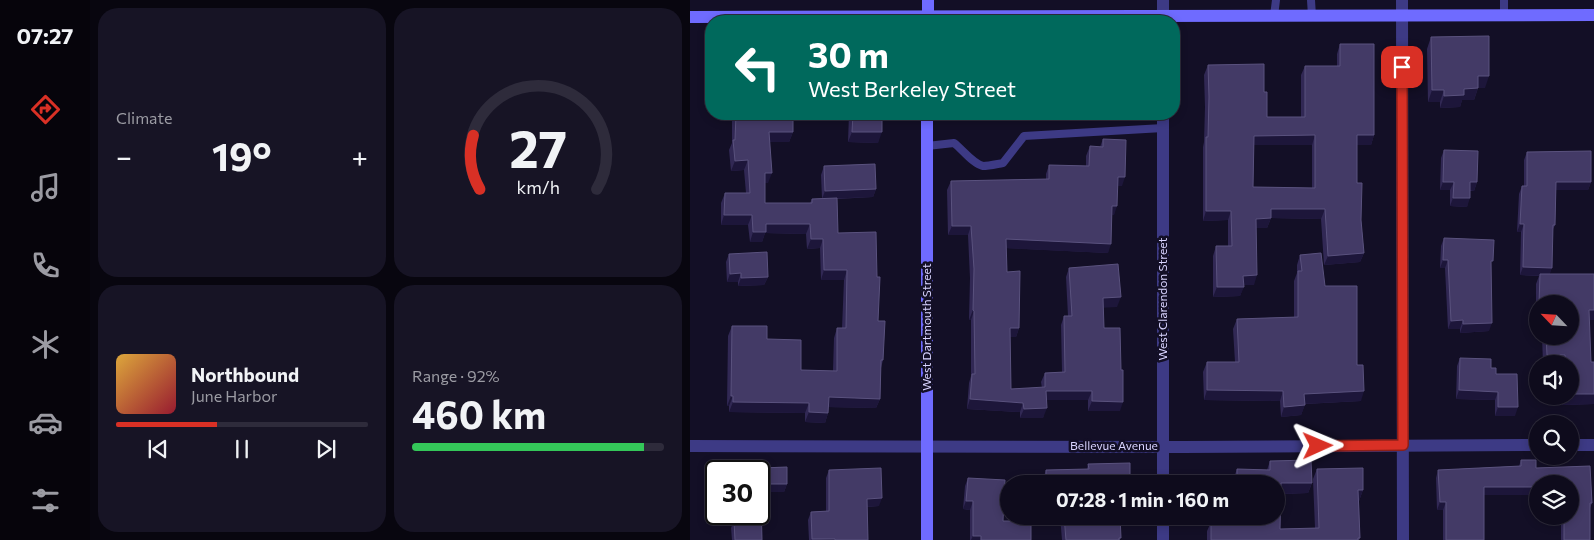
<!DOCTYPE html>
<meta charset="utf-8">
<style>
body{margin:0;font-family:Commissioner,sans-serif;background:#171425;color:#f1f3f6;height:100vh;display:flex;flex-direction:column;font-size:19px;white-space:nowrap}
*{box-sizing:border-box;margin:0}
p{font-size:16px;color:#9b9ba3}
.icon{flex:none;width:28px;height:28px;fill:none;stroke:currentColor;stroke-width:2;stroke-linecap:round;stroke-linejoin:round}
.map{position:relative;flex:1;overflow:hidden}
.sheet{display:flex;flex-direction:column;gap:8px;padding:8px;background:#08060f;width:600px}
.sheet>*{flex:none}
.banner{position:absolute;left:15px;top:15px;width:475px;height:105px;border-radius:20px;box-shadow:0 2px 8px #0003,0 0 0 1px #2e2b3b;background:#00695c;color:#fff;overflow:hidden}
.needle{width:32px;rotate:295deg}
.controls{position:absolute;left:839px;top:295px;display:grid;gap:10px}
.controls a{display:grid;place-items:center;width:50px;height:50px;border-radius:50%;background:#0e0b1c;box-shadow:0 2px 8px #0003,0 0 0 1px #2e2b3b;font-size:25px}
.speed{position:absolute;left:15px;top:460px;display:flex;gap:10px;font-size:25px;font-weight:700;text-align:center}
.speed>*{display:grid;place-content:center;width:65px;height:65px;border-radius:50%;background:#0e0b1c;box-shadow:0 2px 8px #0003,0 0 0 1px #2e2b3b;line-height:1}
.speed .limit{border:2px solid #111;border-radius:8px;background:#fff;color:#111}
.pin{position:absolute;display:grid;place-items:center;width:42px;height:42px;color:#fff;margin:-21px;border-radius:10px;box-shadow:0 2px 8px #0006}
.me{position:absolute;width:55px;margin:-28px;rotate:89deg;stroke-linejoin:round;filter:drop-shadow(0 0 4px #0008)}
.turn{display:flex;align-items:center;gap:18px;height:105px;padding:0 20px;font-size:22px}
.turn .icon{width:65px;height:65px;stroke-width:2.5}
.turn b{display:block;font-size:35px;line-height:42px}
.big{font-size:38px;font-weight:700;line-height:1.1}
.sheet .tile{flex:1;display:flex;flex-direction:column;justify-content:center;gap:8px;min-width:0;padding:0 18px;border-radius:20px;background:#171425}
.sheet .dial{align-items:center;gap:0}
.dial svg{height:130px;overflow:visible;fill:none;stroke:#2e2b3b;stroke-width:7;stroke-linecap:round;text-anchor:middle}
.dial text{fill:#f1f3f6;stroke:none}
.song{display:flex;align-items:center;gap:15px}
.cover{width:60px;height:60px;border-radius:8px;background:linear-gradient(135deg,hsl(40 70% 55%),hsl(350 70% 35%))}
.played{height:5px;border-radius:2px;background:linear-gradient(90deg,#d93025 40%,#2e2b3b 40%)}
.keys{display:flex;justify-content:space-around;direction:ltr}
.heat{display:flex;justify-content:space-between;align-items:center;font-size:28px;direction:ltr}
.charge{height:8px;border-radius:4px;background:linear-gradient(90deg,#34c759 92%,#2e2b3b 0)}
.sheet .tiles{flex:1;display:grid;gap:8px;grid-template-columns:repeat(2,1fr)}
.trip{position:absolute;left:310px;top:475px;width:285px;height:50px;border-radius:25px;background:#0e0b1c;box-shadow:0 2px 8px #0003,0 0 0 1px #2e2b3b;font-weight:700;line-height:50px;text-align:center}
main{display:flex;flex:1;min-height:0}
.dock{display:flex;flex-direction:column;width:90px;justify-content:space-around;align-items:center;background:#06040b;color:#9b9ba3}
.dock .icon{width:35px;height:35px}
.dock .on{color:#d93025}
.dock b{font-size:22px;color:#f1f3f6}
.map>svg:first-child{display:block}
</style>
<main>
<nav class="dock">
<b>07:27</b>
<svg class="icon on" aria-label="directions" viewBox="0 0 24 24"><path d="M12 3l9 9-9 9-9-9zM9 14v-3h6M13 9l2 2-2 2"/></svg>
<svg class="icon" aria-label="music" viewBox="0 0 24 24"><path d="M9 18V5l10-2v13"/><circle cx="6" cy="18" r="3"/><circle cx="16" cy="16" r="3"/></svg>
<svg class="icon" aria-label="phone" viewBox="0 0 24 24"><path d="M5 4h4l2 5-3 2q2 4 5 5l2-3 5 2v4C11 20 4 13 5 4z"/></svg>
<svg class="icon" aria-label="climate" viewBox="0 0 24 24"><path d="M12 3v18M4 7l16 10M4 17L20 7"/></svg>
<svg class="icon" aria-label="car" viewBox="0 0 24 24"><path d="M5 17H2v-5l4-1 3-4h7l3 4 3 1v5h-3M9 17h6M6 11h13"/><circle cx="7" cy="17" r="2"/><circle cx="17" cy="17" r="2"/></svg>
<svg class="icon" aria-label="filters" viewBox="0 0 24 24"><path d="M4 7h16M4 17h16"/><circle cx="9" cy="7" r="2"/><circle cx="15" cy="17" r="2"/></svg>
</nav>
<section class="sheet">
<div class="tiles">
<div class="tile"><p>Climate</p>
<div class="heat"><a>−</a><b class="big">19°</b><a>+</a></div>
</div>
<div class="tile dial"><svg viewBox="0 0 100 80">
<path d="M14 69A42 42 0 1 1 86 69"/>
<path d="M14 69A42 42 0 0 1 10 36" stroke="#d93025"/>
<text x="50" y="56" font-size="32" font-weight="700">27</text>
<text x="50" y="72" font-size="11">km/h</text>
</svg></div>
<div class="tile">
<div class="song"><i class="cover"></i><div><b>Northbound</b><p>June Harbor</p></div></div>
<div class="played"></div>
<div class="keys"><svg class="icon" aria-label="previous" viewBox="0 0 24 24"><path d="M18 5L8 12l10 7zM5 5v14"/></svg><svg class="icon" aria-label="pause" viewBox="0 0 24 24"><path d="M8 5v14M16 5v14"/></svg><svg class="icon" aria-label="next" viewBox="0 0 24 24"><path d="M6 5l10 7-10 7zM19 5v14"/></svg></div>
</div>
<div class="tile"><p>Range · 92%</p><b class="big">460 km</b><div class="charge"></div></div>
</div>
</section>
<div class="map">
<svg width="904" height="540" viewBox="0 0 904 540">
<rect width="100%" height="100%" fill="#130f26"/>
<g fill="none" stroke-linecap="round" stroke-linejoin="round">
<!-- lane -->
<g stroke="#3d3a85" stroke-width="8">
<polyline points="621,0 622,16"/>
<polyline points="584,16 586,0"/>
<polyline points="814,16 814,0"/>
<path d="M 237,146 L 264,143 C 272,149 283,164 293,166 C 299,166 307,164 313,163 L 334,136 L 473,128"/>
</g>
<!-- street -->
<g stroke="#3d3a85" stroke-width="12">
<polyline points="712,0 713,540"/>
<polyline points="473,21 473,0"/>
<polyline points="880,445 904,445"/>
<polyline points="0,446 493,447 848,445"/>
<polyline points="473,484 473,114"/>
<polyline points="473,516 473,540"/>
</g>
<!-- secondary -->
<g stroke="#6f6bff" stroke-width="12">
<path d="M 0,17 C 301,14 603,18 904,15"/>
<polyline points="238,21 238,0"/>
<polyline points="237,114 237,540"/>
</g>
</g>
<!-- wall -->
<g fill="#312854" fill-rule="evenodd">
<polygon points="741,37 795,88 788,88 784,100 772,100 770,107 750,108 750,102 738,102 737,49"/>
<path d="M 650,44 L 684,135 L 681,145 L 667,145 L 667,183 L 671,220 L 674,253 L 670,262 L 634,265 L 631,219 L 581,218 L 577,228 L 566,228 L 564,285 L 554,285 L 550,296 L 523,297 L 523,256 L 526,246 L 538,246 L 538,220 L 513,221 L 513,147 L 514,142 L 515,107 L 514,75 L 518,65 L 574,92 L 577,117 L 611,117 L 611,75 L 615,66 L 647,66 L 647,54 ZM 564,145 L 622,145 L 622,188 L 563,187 Z"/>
<polygon points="42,114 103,114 103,132 99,142 80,142 78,183 75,183 75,203 120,203 122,199 132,198 131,175 134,166 186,189 183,197 147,199 148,233 188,321 193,360 191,368 190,399 186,408 138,407 138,413 135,423 115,422 115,413 39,412 39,406 37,406 38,336 42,326 77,339 111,370 143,371 144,338 147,328 152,328 154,280 131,280 130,248 117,249 116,234 75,233 72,242 60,242 58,225 31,225 31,203 35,193 56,193 54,170 41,171 39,150 42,143"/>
<polygon points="159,114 192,114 188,143 158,142"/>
<polygon points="413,139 432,186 427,186 424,215 422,215 418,253 316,248 317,272 329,328 326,337 320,337 321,389 352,388 351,382 355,373 372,372 371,325 374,316 378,316 376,277 379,268 427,307 413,307 414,328 430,411 398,411 398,400 357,400 353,418 330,418 330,412 277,409 279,383 281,376 281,320 279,320 280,278 278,235 258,235 257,190 261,181 356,179 356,174 359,165 396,166 396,156 400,146 410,147"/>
<polygon points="754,150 787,182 784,191 780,191 777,207 760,206 760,190 750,190 751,158"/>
<polygon points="837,152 901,182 898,190 866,190 865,225 863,229 860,274 899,320 901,362 904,362 904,404 872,405 872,396 880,396 880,364 853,364 852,336 880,336 880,304 848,304 848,320 846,320 846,284 849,276 830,275 831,232 827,232 829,194 832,186 834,186 834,160"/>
<polygon points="754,238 801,267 799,331 770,333 770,329 758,329 755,268 750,268 751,246"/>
<polygon points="39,254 78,277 74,285 48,286 48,282 37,282 36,262"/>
<polygon points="610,255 635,286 667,365 671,401 615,404 611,415 591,417 590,401 514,400 513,372 517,362 545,362 543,329 547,319 604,317 604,281 607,273 607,265"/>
<polygon points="770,358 801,368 806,374 825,416 805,416 805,400 766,399 767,366"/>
<polygon points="831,460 846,460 846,468 900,466 902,503 900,508 900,540 871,540 871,516 880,516 880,484 848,484 848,495 794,495 794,540 753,540 753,510 747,510 746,478 748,470 829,466"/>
<polygon points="580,461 622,483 618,493 591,494 590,529 625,528 623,479 627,469 673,490 669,501 670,538 669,540 517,540 517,531 522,520 522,516 586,516 586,484 543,484 543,480 547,469 577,470"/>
<polygon points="398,464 440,484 353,484 353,479 356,470 397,469"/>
<polygon points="97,467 97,484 94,492 77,492 78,502 75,510 71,510 72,540 42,540 41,528 43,523 43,514 69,514 69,471 44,471 45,469"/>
<polygon points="139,470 189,506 177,507 178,540 119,540 118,520 121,512 136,511 136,478"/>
<polygon points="278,478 313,521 341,540 280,540 280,510 273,509 275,486"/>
<polygon points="370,516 430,516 430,540 372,540"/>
</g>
<!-- shaded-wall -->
<g fill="#1d163a">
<polygon points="788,76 799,76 795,88 784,88"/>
<polygon points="788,88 784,100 772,100 770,107 750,108 754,96 774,89"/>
<polygon points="742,90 754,90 750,102 738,102"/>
<polygon points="400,114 426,114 425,118 398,119"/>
<polygon points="79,132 103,132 99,142 75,142"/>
<polygon points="162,132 192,132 188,143 158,142"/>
<polygon points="625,135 622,145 561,145 564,136"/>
<polygon points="667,135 684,135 681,145 663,145"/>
<polygon points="58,160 54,170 41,171 45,161"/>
<polygon points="75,173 82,173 78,183 72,183"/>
<polygon points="428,177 435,177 432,186 424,186"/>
<polygon points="753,182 764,182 760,190 750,190"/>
<polygon points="780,182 787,182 784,191 777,190"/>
<polygon points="866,182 901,182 898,190 863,190"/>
<polygon points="186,189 183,197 132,199 135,191"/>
<polygon points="763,198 780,198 777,207 760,206"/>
<polygon points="422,206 427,206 424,215 419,215"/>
<polygon points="581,209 635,209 631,219 581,218 577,228 562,228 566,219"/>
<polygon points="516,211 541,211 538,220 513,221"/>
<polygon points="34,215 62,215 58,225 31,225"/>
<polygon points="76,224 120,224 116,234 75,233 72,242 60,242 63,232"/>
<polygon points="830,224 834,224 831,232 827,232"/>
<polygon points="262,226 281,226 278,235 258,235"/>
<polygon points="121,239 133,239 130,248 117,249"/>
<polygon points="316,239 421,244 418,253 312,248"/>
<polygon points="674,253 670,262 634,265 638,256"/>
<polygon points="753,260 758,260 755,268 750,268"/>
<polygon points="833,267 862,268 859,276 830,275"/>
<polygon points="134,270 157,270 154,280 131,280"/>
<polygon points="51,273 48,282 37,282 40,274"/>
<polygon points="567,275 564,285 550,285 553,276"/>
<polygon points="78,277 74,285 48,286 51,278"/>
<polygon points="527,287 554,287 550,296 523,297"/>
<polygon points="431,297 427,307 409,308 413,298"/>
<polygon points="283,310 284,311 281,320 279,320"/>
<polygon points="899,310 904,310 904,320 895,320"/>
<polygon points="773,320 770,329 758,329 761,321"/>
<polygon points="802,323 799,331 770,333 773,324"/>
<polygon points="320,328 329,328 326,337 317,337"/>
<polygon points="857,355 875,355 872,364 854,364"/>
<polygon points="517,390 593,391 590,401 514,400"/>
<polygon points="769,390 808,392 805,400 766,399"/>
<polygon points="356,391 402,391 398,400 353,400"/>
<polygon points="674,391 671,401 611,404 614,394"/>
<polygon points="880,394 904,394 904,404 872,405 875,396 880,396"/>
<polygon points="41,396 43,396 39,406 37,406"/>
<polygon points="139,397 190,399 186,408 135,407"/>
<polygon points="280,399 333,403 330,412 277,409"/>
<polygon points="402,401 433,402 430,411 398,411"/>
<polygon points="43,402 119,403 115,413 39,412"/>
<polygon points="615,405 611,415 591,417 594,407"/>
<polygon points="808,407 828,407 825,416 805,416"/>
<polygon points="357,408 353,418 330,418 334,409"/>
<polygon points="119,412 138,413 135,423 115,422"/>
<polygon points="591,483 622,483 618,493 587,494"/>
<polygon points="77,484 97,484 94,492 74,492"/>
<polygon points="794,487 848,487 848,495 791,495"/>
<polygon points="668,490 673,490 669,501 664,501"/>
<polygon points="192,498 189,506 174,507 177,499"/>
<polygon points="276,501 283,501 280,510 273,509"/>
<polygon points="71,502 78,502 75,510 69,510"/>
<polygon points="750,502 756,502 753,510 747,510"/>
<polygon points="283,536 291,536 290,540 281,540"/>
<polygon points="122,539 145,539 145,540"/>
</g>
<!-- building -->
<g fill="#433a66" stroke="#5a527e" fill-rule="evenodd">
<polygon points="799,36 799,76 788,76 788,88 774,89 774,95 754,96 754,90 742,90 741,37"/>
<path d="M 650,44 L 684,44 L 684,135 L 667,135 L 667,183 L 672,183 L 671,220 L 674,253 L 638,256 L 635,209 L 581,209 L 581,218 L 566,219 L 567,275 L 553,276 L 554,287 L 527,287 L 526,246 L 542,246 L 541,211 L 516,211 L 516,137 L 518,137 L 519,97 L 518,65 L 574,64 L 574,92 L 577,92 L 577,117 L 615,117 L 615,66 L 650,66 ZM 625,135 L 625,188 L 563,187 L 564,136 Z"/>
<polygon points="46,114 103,114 103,132 79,132 82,173 75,173 75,203 122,203 122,199 147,198 148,233 186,232 187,277 190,277 188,321 195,321 193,360 191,360 190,399 139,397 138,413 119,412 119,403 43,402 43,396 41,396 42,326 77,326 77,339 111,340 111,370 147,371 147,328 156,328 157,270 134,270 133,239 121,239 120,224 76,224 76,232 63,232 62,215 34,215 35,193 60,193 58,160 45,161 43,140 45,140"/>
<polygon points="163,114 192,114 192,132 162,132"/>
<polygon points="413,139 436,140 435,177 428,177 427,206 422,206 421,244 316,239 317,272 330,271 329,328 320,328 321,389 355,387 355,373 375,372 374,316 382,316 379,268 428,264 431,297 413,298 414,328 430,328 431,370 433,370 433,402 402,401 402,391 356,391 357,408 334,409 333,403 280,399 282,374 285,374 284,311 283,310 284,269 281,226 262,226 261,181 359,179 359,165 399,166 400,146 413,147"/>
<polygon points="754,150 788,151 787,182 780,182 780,198 763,198 764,182 753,182"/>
<polygon points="901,151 901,182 866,182 865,225 863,225 862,268 833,267 834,224 830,224 832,186 837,186 837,152"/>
<polygon points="185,164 186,189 135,191 134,166"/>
<polygon points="754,238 804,240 803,261 801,261 802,323 773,324 773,320 761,321 758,260 753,260"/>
<polygon points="77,252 78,277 51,278 51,273 40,274 39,254"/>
<polygon points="631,253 635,286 667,286 667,365 673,365 674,391 614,394 615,405 594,407 593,391 517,390 517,362 549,362 547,319 608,317 608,271 612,271 610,255"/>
<polygon points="850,274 904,274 904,310 899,310 901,362 904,362 904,394 880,394 880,364 875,364 875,355 857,355 856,336 880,336 880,304 849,304"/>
<polygon points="770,358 801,359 801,368 806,368 806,374 827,374 828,407 808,407 808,392 769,390"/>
<polygon points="621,460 622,483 591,483 590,529 629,528 627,469 673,468 673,490 668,490 670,538 668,538 668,540 521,540 521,520 526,520 526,516 586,516 586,484 547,484 547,469 580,470 580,461"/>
<polygon points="831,460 846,460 846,468 900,466 902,503 900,503 900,540 874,540 874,516 880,516 880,484 848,484 848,487 794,487 794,540 756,540 756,502 750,502 748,470 831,466"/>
<polygon points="440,463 440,484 356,484 356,470 399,469 398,464"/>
<polygon points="97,467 97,484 77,484 78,502 71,502 72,540 45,540 44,520 46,520 46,514 69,514 69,471 45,471 45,469"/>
<polygon points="191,468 192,498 177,499 178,540 145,540 145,539 122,539 121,512 139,511 139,470"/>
<polygon points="278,478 315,480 313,521 341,521 341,540 291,540 291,536 283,536 283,501 276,501"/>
<polygon points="374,516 430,516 431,538 429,538 429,540 376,540"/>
</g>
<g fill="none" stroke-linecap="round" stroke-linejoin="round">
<!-- route casing -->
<g stroke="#8d1f18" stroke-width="12">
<polyline id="route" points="628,446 713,445 712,67"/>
</g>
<!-- route -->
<use href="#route" stroke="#d93025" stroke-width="9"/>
</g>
<g text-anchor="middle" stroke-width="5" stroke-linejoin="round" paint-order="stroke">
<!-- street labels -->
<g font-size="12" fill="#d9d4ff" stroke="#130f26">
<text transform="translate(473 299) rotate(-90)" y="4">West Clarendon Street</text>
<text transform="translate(237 327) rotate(-90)" y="4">West Dartmouth Street</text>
<text x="424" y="450">Bellevue Avenue</text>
</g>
</g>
</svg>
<div class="controls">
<a><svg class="needle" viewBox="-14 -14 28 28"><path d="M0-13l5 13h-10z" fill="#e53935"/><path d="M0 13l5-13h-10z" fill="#9b9ba3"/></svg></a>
<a><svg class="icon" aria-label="sound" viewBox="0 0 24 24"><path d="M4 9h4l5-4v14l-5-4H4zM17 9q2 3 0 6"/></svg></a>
<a><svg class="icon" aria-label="search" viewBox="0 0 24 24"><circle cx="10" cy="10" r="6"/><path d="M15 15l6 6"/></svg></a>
<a><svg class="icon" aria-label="layers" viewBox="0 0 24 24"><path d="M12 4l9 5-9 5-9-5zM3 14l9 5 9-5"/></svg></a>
</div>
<div class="speed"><div class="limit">30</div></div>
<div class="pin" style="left:712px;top:67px;background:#d93025"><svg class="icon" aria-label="arrive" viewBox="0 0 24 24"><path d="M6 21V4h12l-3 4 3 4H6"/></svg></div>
<svg class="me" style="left:628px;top:446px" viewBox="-20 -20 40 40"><path d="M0-17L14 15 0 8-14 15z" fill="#d93025" stroke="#fff" stroke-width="4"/></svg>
<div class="trip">07:28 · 1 min · 160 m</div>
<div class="banner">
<div class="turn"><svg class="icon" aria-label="left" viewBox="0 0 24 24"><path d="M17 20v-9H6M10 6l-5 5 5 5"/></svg><div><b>30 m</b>West Berkeley Street</div></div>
</div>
</div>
</main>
